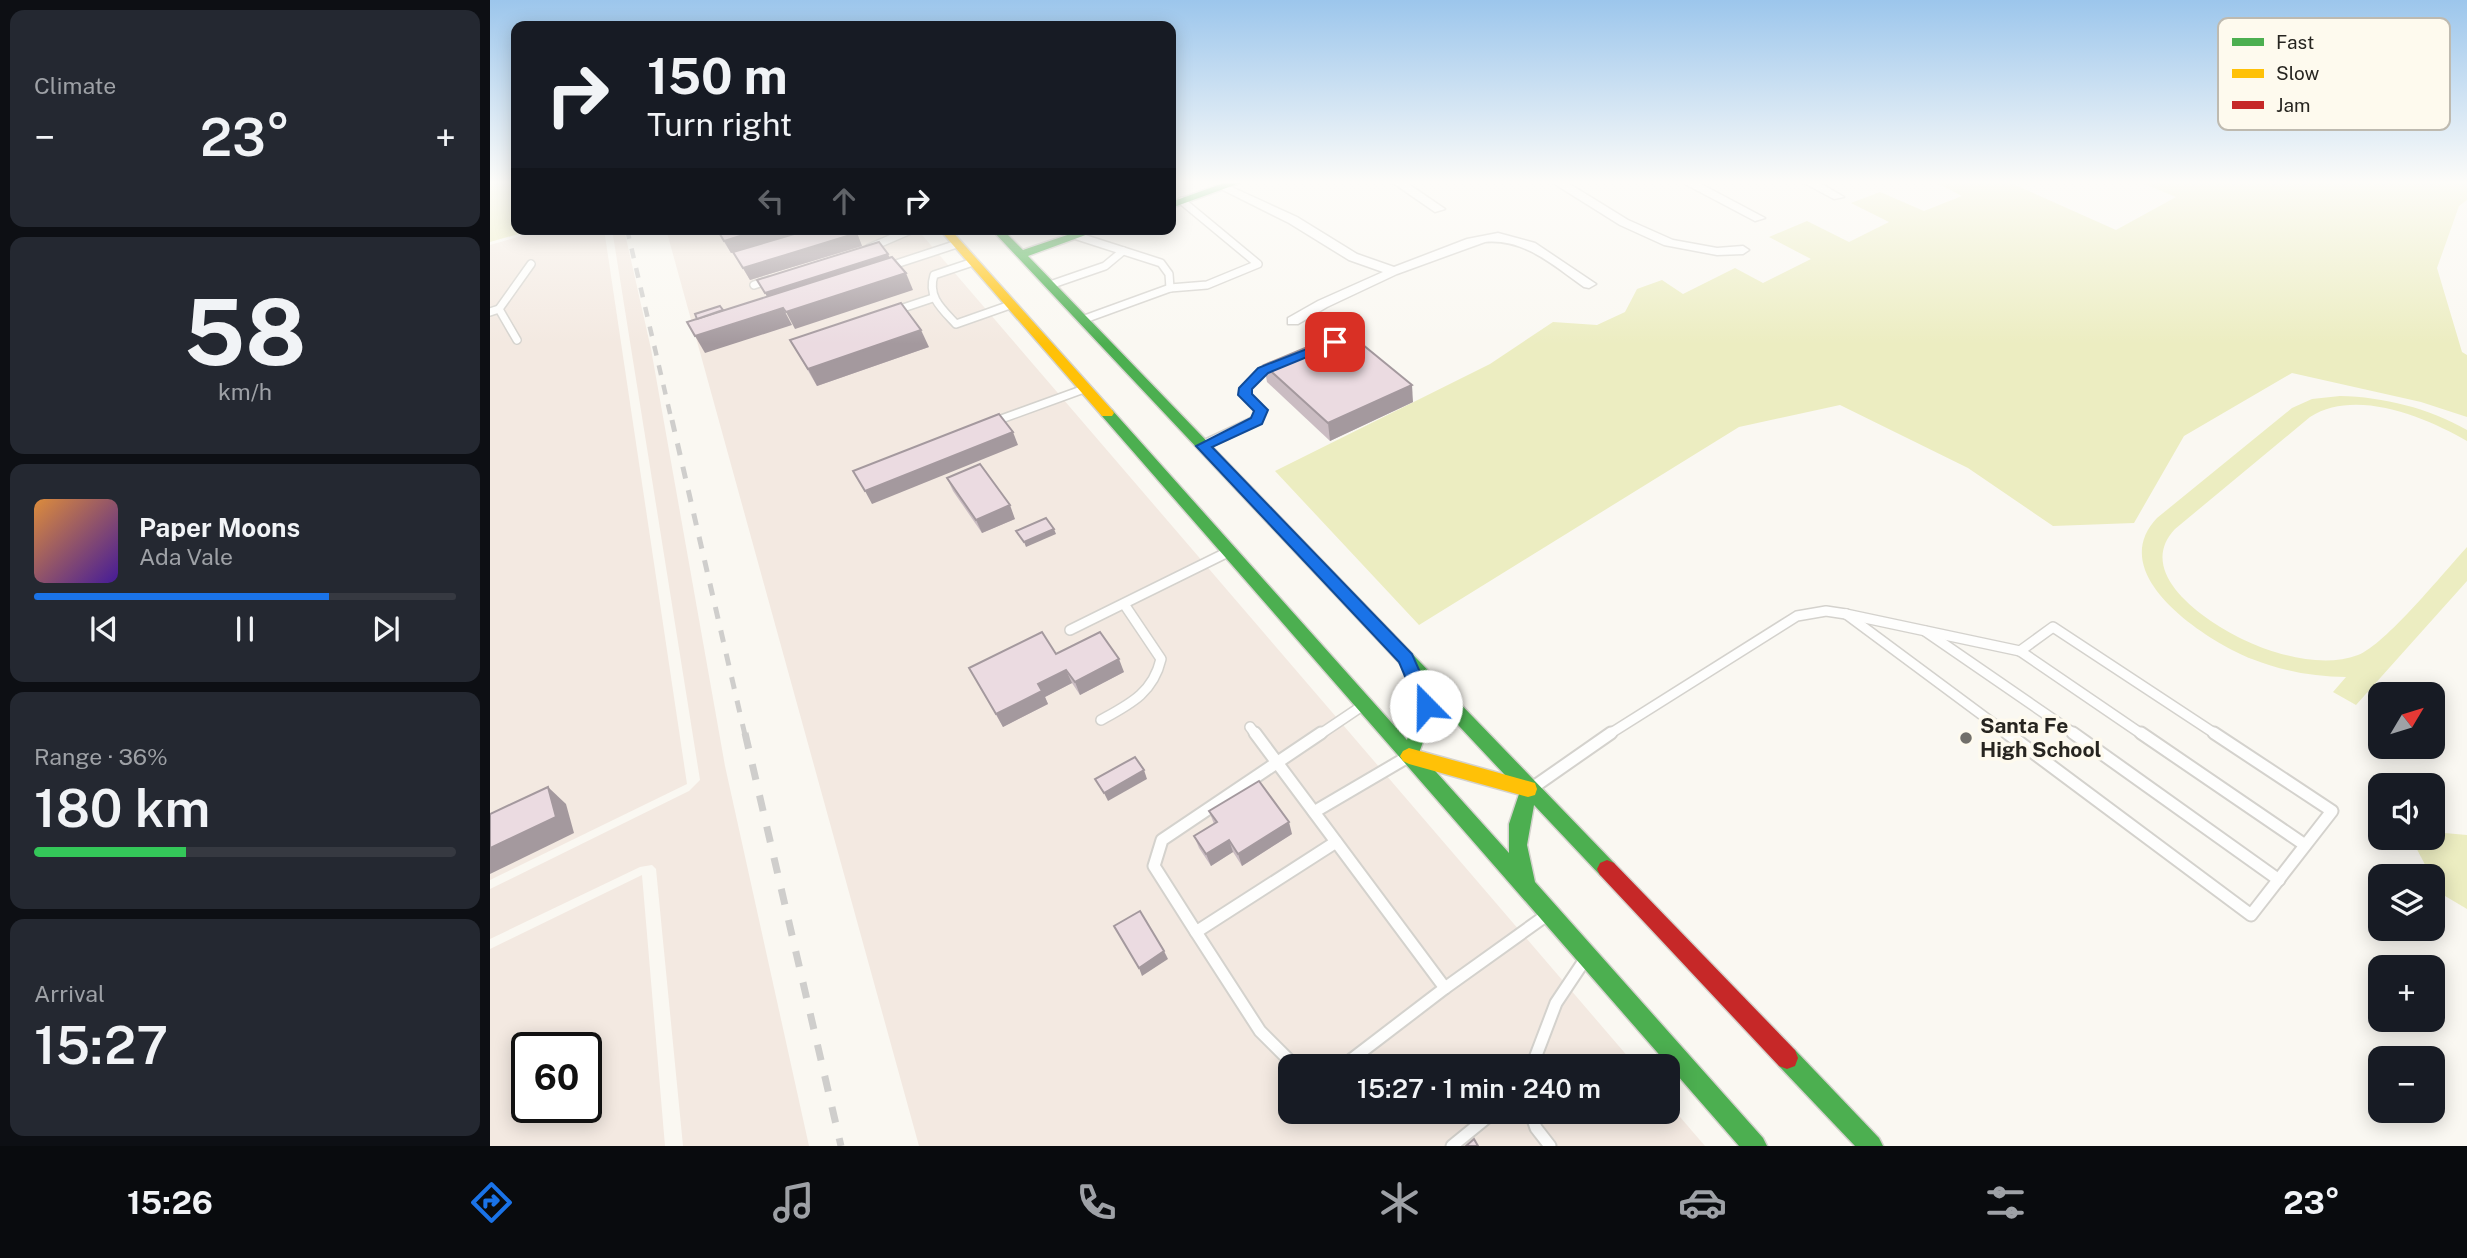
<!DOCTYPE html>
<meta charset="utf-8">
<style>
body{margin:0;font-family:"Public Sans",sans-serif;background:#242831;color:#f1f3f6;height:100vh;display:flex;flex-direction:column;font-size:26px;white-space:nowrap}
*{box-sizing:border-box;margin:0}
p{font-size:23px;color:#9ea1a6}
.icon{flex:none;width:38px;height:38px;fill:none;stroke:currentColor;stroke-width:2;stroke-linecap:round;stroke-linejoin:round}
.map{position:relative;flex:1;overflow:hidden}
.side{display:flex;flex-direction:column;gap:10px;padding:10px;background:#0d0f14;width:490px}
.side>*{flex:none}
.top-card{position:absolute;left:21px;top:21px;width:665px;height:214px;border-radius:14px;box-shadow:0 4px 18px #0003;background:#171b24;color:#f1f3f6;overflow:hidden}
.needle{width:46px;rotate:52deg}
.buttons{position:absolute;left:1878px;top:682px;display:grid;gap:14px}
.buttons a{display:grid;place-items:center;width:77px;height:77px;border-radius:14px;background:#171b24;box-shadow:0 4px 18px #0003;font-size:35px}
.speed{position:absolute;left:21px;top:1032px;display:flex;gap:14px;font-size:35px;font-weight:700;text-align:center}
.speed>*{display:grid;place-content:center;width:91px;height:91px;border-radius:50%;background:#171b24;box-shadow:0 4px 18px #0003;line-height:1}
.speed .limit{border:4px solid #111;border-radius:10px;background:#fff;color:#111}
.pin{position:absolute;display:grid;place-items:center;width:60px;height:60px;color:#fff;margin:-30px;border-radius:14px;box-shadow:0 4px 10px #0006}
.me{position:absolute;width:77px;margin:-38px;rotate:338deg;stroke-linejoin:round;filter:drop-shadow(0 0 5px #0008)}
.turn{display:flex;align-items:center;gap:24px;height:147px;padding:0 21px;font-size:32px}
.turn .icon{width:91px;height:91px;stroke-width:2.5}
.turn b{display:block;font-size:49px;line-height:60px}
.lanes{display:flex;align-items:center;height:66px;padding:0 21px;background:#0003;justify-content:center;gap:35px;direction:ltr}
.lanes .off{opacity:.35}
.big{font-size:52px;font-weight:600;line-height:1.1}
.side .widget{flex:1;display:flex;flex-direction:column;justify-content:center;gap:10px;min-width:0;padding:0 24px;border-radius:14px;background:#242831}
.side .dial{align-items:center;gap:0}
.dial b{font-size:91px;line-height:1}
.song{display:flex;align-items:center;gap:21px}
.cover{width:84px;height:84px;border-radius:10px;background:linear-gradient(135deg,hsl(30 70% 55%),hsl(260 70% 35%))}
.played{height:7px;border-radius:4px;background:linear-gradient(90deg,#1a73e8 70%,#363941 70%)}
.keys{display:flex;justify-content:space-around;direction:ltr}
.heat{display:flex;justify-content:space-between;align-items:center;font-size:38px;direction:ltr}
.charge{height:10px;border-radius:5px;background:linear-gradient(90deg,#34c759 36%,#363941 0)}
.trip{position:absolute;left:788px;top:1054px;width:402px;height:70px;border-radius:14px;background:#171b24;box-shadow:0 4px 18px #0003;font-weight:600;line-height:70px;text-align:center}
.menu{display:flex;height:112px;justify-content:space-around;align-items:center;background:#090b0e;color:#9ea1a6}
.menu .icon{width:49px;height:49px}
.menu .current{color:#1a73e8}
.menu b{font-size:32px;color:#f1f3f6}
main{display:flex;flex:1;min-height:0}
.map>svg:first-child{display:block}
</style>
<main>
<section class="side">
<div class="widget"><p>Climate</p>
<div class="heat"><a>−</a><b class="big">23°</b><a>+</a></div>
</div>
<div class="widget dial"><b>58</b><p>km/h</p></div>
<div class="widget">
<div class="song"><i class="cover"></i><div><b>Paper Moons</b><p>Ada Vale</p></div></div>
<div class="played"></div>
<div class="keys"><svg class="icon" aria-label="previous" viewBox="0 0 24 24"><path d="M18 5L8 12l10 7zM5 5v14"/></svg><svg class="icon" aria-label="pause" viewBox="0 0 24 24"><path d="M8 5v14M16 5v14"/></svg><svg class="icon" aria-label="next" viewBox="0 0 24 24"><path d="M6 5l10 7-10 7zM19 5v14"/></svg></div>
</div>
<div class="widget"><p>Range · 36%</p><b class="big">180 km</b><div class="charge"></div></div>
<div class="widget"><p>Arrival</p><b class="big">15:27</b></div>
</section>
<div class="map">
<svg width="1977" height="1146" viewBox="0 0 1977 1146">
<rect width="100%" height="100%" fill="#faf8f2"/>
<!-- industrial -->
<g fill="#f3e9e1" fill-rule="evenodd">
<polygon points="56,229 114,229 197,784 0,880 0,245"/>
<polygon points="122,229 134,229 161,349 235,766 319,1146 193,1146 166,869 162,865 150,867 0,939 0,889 199,791 210,780"/>
<polygon points="176,229 427,229 1146,1066 800,1066 800,1111 1178,1111 1178,1103 1215,1146 429,1146"/>
<path d="M 152,875 L 175,1146 L 0,1146 L 0,949 ZM 37,1048 L 96,1048 L 96,1108 L 37,1108 Z"/>
</g>
<!-- green -->
<g fill="#ecedc1">
<polygon points="0,183 26,183 26,229 46,229 0,242"/>
<polygon points="1447,183 1521,183 1626,230 1686,197 1652,183 1977,183 1977,200 1969,206 1947,268 1972,352 1977,355 1977,417 1931,402 1802,373 1694,436 1644,523 1563,526 1478,468 1350,405 1249,427 929,625 785,471 1000,364 1063,322 1107,325 1135,312 1147,289 1172,280 1193,294 1245,268 1273,283 1321,259 1279,237 1317,221 1359,242 1399,222 1361,203 1390,192 1434,211 1472,196"/>
<path d="M 1850,396 C 1894,397 1938,408 1977,430 L 1977,441 C 1935,417 1866,388 1820,417 L 1685,529 C 1636,581 1744,641 1785,652 C 1811,660 1842,665 1868,655 C 1895,645 1955,571 1977,547 L 1977,581 L 1866,705 L 1843,692 L 1856,677 C 1824,677 1792,671 1762,659 C 1717,641 1613,575 1667,518 L 1802,408 L 1822,399 Z"/>
<polygon points="1943,832 1977,835 1977,909 1950,893 1921,838 1942,838"/>
</g>
<g fill="none" stroke-linecap="round" stroke-linejoin="round">
<!-- lane-far2 casing -->
<g stroke="#d4d2cd" stroke-width="10">
<g id="lane-far2">
<polyline points="587,236 671,263 679,274 680,288"/>
<polyline points="379,248 423,229"/>
<path d="M 483,262 L 444,275 C 437,297 452,309 466,324 L 520,305"/>
<polyline points="406,264 467,244"/>
<polyline points="264,285 279,280"/>
<polyline points="560,285 615,266 633,251"/>
<polyline points="9,309 41,264"/>
<polyline points="404,311 443,298"/>
<polyline points="0,312 9,309 27,340"/>
<polyline points="592,320 680,288 717,285 768,264 692,201"/>
<polyline points="850,340 869,332"/>
<polyline points="503,422 594,389"/>
<polyline points="765,422 771,410 755,395 755,388 773,370 785,365"/>
</g>
</g>
<!-- lane-far1 casing -->
<g stroke="#d4d2cd" stroke-width="12">
<g id="lane-far1">
<polyline points="503,422 508,420"/>
<polyline points="714,445 767,420"/>
<polyline points="1356,614 1530,651 1563,627 1727,735"/>
<polyline points="1356,614 1519,735"/>
<polyline points="580,630 736,553"/>
<polyline points="1435,631 1586,735"/>
<polyline points="1530,651 1653,735"/>
<path d="M 611,720 C 640,704 663,693 671,659 L 634,604"/>
<polyline points="760,727 766,735"/>
<polyline points="829,735 872,706"/>
<polyline points="1118,735 1307,616 1336,611 1356,614"/>
</g>
</g>
<!-- lane casing -->
<g stroke="#d4d2cd" stroke-width="15">
<g id="lane">
<polyline points="765,733 955,988 1054,917"/>
<polyline points="831,733 672,840 664,866 706,932 846,842"/>
<polyline points="1517,733 1761,915 1842,811 1724,733"/>
<polyline points="1583,733 1789,880"/>
<polyline points="1651,733 1815,845"/>
<polyline points="1045,786 1121,733"/>
<polyline points="824,812 916,758"/>
<polyline points="706,932 770,1031 805,1066"/>
<polyline points="853,1066 955,988"/>
<polyline points="1042,1066 1066,1003 1092,964"/>
<polyline points="1040,1111 1046,1128 1060,1146"/>
<polyline points="962,1146 1005,1111"/>
</g>
</g>
<!-- street casing -->
<g stroke="#d4d2cd" stroke-width="3">
<g id="street">
<polygon points="903,183 917,183 955,209 945,212"/>
<polygon points="1063,183 1078,183 1138,220 1183,240 1227,248 1253,246 1259,250 1253,254 1227,255 1174,245 1130,225"/>
<polygon points="1193,183 1209,183 1275,218 1265,221"/>
<polygon points="1314,183 1330,183 1354,197 1344,199"/>
<path d="M 735,184 L 807,217 L 867,254 L 904,267 L 977,239 L 1008,233 L 1045,243 L 1106,284 L 1099,288 L 1094,287 C 1064,266 1034,238 995,242 L 907,274 L 837,307 L 808,324 L 798,324 L 798,318 L 828,301 L 893,272 L 859,260 L 799,223 L 731,189 L 729,187 Z"/>
</g>
</g>
<!-- fast casing -->
<g stroke="#d4d2cd" stroke-width="3">
<g id="fast">
<polygon points="734,183 750,183 681,208 681,202"/>
<path d="M 501,229 L 512,229 L 533,250 L 595,229 L 612,229 L 538,256 L 1124,863 L 1127,869 L 1124,875 L 1117,878 L 1110,875 L 1044,805 L 1037,845 L 1045,882 L 1273,1138 L 1277,1146 L 1249,1146 L 612,416 L 610,413 L 612,410 L 622,410 L 917,740 L 924,708 L 915,676 L 918,672 ZM 939,694 L 1030,791 L 1019,824 L 1019,853 L 929,753 L 942,717 Z"/>
<polygon points="1297,1047 1305,1050 1389,1138 1393,1146 1365,1146 1289,1066 1286,1058 1289,1050"/>
</g>
</g>
<!-- slow casing -->
<g stroke="#d4d2cd" stroke-width="3">
<g id="slow">
<polygon points="449,229 460,229 622,410 624,413 622,416 612,416"/>
<polygon points="919,748 1038,781 1045,783 1047,789 1045,795 1038,797 919,764 913,761 910,756 913,751"/>
</g>
</g>
<!-- jam casing -->
<g stroke="#d4d2cd" stroke-width="3">
<polygon id="jam" points="1117,860 1124,863 1305,1050 1308,1058 1305,1066 1297,1069 1289,1066 1110,875 1107,869 1110,863"/>
</g>
<!-- lane-far2 -->
<use href="#lane-far2" stroke="#fefefd" stroke-width="7"/>
<!-- lane-far1 -->
<use href="#lane-far1" stroke="#fefefd" stroke-width="9"/>
<!-- lane -->
<use href="#lane" stroke="#fefefd" stroke-width="11"/>
<!-- street -->
<use href="#street" fill="#fefefd" fill-rule="evenodd"/>
<!-- fast -->
<use href="#fast" fill="#4caf50" fill-rule="evenodd"/>
<!-- slow -->
<use href="#slow" fill="#ffc107" fill-rule="evenodd"/>
<!-- jam -->
<use href="#jam" fill="#c62828" fill-rule="evenodd"/>
<!-- rail-far2 -->
<polyline stroke="#cfcecc" stroke-width="4.5" stroke-dasharray="10 10" stroke-linecap="butt" points="137,229 182,422"/>
<!-- rail-far1 -->
<polyline stroke="#cfcecc" stroke-width="5" stroke-dasharray="12 12" stroke-linecap="butt" points="182,420 255,735"/>
<!-- rail -->
<polyline stroke="#cfcecc" stroke-width="7" stroke-dasharray="16 16" stroke-linecap="butt" points="255,733 351,1146"/>
</g>
<!-- wall -->
<g fill="#cabcc2">
<polygon points="226,229 367,233 372,246 260,280 243,252 241,253"/>
<polygon points="300,340 439,347 327,386"/>
<polygon points="774,365 923,402 840,441 777,382"/>
<polygon points="457,478 525,519 492,533 463,491"/>
<polygon points="566,654 634,672 590,695 582,683 555,697 558,704 513,727 479,668"/>
<polygon points="719,811 802,834 752,866 743,852 721,866 709,848 704,836 724,824"/>
</g>
<!-- shaded-wall -->
<g fill="#a4999e">
<polygon points="273,229 321,229 241,253 234,241"/>
<polygon points="367,233 372,246 260,280 253,268"/>
<polygon points="398,254 404,267 282,306 275,293"/>
<polygon points="416,273 423,290 305,329 296,312"/>
<polygon points="293,308 302,325 215,353 205,336"/>
<polygon points="431,330 439,347 327,386 318,369"/>
<polygon points="922,385 923,402 840,441 838,423"/>
<polygon points="523,432 528,445 382,504 375,491"/>
<polygon points="520,505 525,519 492,533 486,520"/>
<polygon points="564,529 566,534 536,547 534,542"/>
<polygon points="629,659 634,672 590,695 585,682"/>
<polygon points="576,670 582,683 555,697 558,704 513,727 506,714 548,684"/>
<polygon points="654,770 657,779 618,801 614,793"/>
<polygon points="58,787 76,804 84,833 0,874 0,848"/>
<polygon points="799,822 802,834 752,866 748,854"/>
<polygon points="739,840 743,852 721,866 716,854"/>
<polygon points="674,951 678,959 652,976 649,968"/>
</g>
<!-- building -->
<g fill="#ebdbe1" stroke="#a4999e" stroke-width="2">
<polygon points="227,229 273,229 234,241"/>
<polygon points="321,229 364,229 367,233 253,268 243,252"/>
<polygon points="389,242 398,254 275,293 267,280"/>
<polygon points="402,257 416,273 296,312 293,308 205,336 197,322"/>
<polygon points="411,303 431,330 318,369 300,340"/>
<polygon points="230,306 233,310 207,319 205,314"/>
<polygon points="856,331 922,385 838,423 774,365"/>
<polygon points="509,414 523,432 375,491 363,471"/>
<polygon points="490,464 520,505 486,520 457,478"/>
<polygon points="556,518 564,529 534,542 526,531"/>
<polygon points="552,632 566,654 610,632 629,659 585,682 576,670 548,684 552,691 506,714 479,668"/>
<polygon points="645,757 654,770 614,793 605,779"/>
<polygon points="769,781 799,822 748,854 739,840 716,854 704,836 727,822 719,811"/>
<polygon points="58,787 66,817 0,848 0,814"/>
<polygon points="650,911 674,951 649,968 624,926"/>
<polygon points="984,1139 988,1146 976,1146"/>
</g>
<!-- sky -->
<linearGradient id="sky" x2="0" y2="1"><stop stop-color="#9cc6ec"/><stop offset="0.53" stop-color="#fdfcf9"/><stop offset="1" stop-color="#fdfcf9" stop-opacity="0"/></linearGradient>
<rect width="1977" height="344" fill="url(#sky)"/>
<!-- route -->
<polygon fill="#1a73e8" stroke="#114b97" stroke-width="2" points="845,338 851,342 849,344 778,373 762,389 762,394 778,410 772,424 722,447 922,654 945,706 943,712 930,712 909,662 706,446 761,418 764,411 748,395 749,388 768,368"/>
<!-- markers -->
<circle fill="#716f6a" stroke="#fefaee" stroke-width="2.5" cx="1476" cy="738" r="7"/>
<g text-anchor="middle" stroke-width="7" stroke-linejoin="round" paint-order="stroke">
<!-- poi labels -->
<g font-size="21" font-weight="bold" fill="#272520" stroke="#fefaee" text-anchor="start">
<text x="1490" y="733">Santa Fe<tspan x="1490" dy="24">High School</tspan></text>
</g>
</g>
<!-- legend -->
<rect x="1728" y="18" width="232" height="112" rx="10" fill="#fefaee" stroke="#bebab0" stroke-width="2"/>
<rect x="1742" y="38" width="32" height="8" fill="#4caf50"/>
<rect x="1742" y="69" width="32" height="9" fill="#ffc107"/>
<rect x="1742" y="101" width="32" height="8" fill="#c62828"/>
<g font-size="19" fill="#272520">
<text x="1786" y="49">Fast</text>
<text x="1786" y="80">Slow</text>
<text x="1786" y="112">Jam</text>
</g>
</svg>
<div class="buttons">
<a><svg class="needle" viewBox="-14 -14 28 28"><path d="M0-13l5 13h-10z" fill="#e53935"/><path d="M0 13l5-13h-10z" fill="#9ea1a6"/></svg></a>
<a><svg class="icon" aria-label="sound" viewBox="0 0 24 24"><path d="M4 9h4l5-4v14l-5-4H4zM17 9q2 3 0 6"/></svg></a>
<a><svg class="icon" aria-label="layers" viewBox="0 0 24 24"><path d="M12 4l9 5-9 5-9-5zM3 14l9 5 9-5"/></svg></a>
<a>+</a>
<a>−</a>
</div>
<div class="speed"><div class="limit">60</div></div>
<div class="pin" style="left:845px;top:342px;background:#d93025"><svg class="icon" aria-label="arrive" viewBox="0 0 24 24"><path d="M6 21V4h12l-3 4 3 4H6"/></svg></div>
<svg class="me" style="left:936px;top:706px" viewBox="-20 -20 40 40"><circle r="19" fill="#fff"/><path d="M0-13L10 11 0 6-10 11z" fill="#1a73e8"/></svg>
<div class="trip">15:27 · 1 min · 240 m</div>
<div class="top-card">
<div class="turn"><svg class="icon" aria-label="right" viewBox="0 0 24 24"><path d="M7 20v-9h11M14 6l5 5-5 5"/></svg><div><b>150 m</b>Turn right</div></div>
<div class="lanes"><svg class="icon off" aria-label="left" viewBox="0 0 24 24"><path d="M17 20v-9H6M10 6l-5 5 5 5"/></svg><svg class="icon off" aria-label="ahead" viewBox="0 0 24 24"><path d="M12 20V5M6 11l6-6 6 6"/></svg><svg class="icon" aria-label="right" viewBox="0 0 24 24"><path d="M7 20v-9h11M14 6l5 5-5 5"/></svg></div>
</div>
</div>
</main>
<nav class="menu">
<b>15:26</b>
<svg class="icon current" aria-label="directions" viewBox="0 0 24 24"><path d="M12 3l9 9-9 9-9-9zM9 14v-3h6M13 9l2 2-2 2"/></svg>
<svg class="icon" aria-label="music" viewBox="0 0 24 24"><path d="M9 18V5l10-2v13"/><circle cx="6" cy="18" r="3"/><circle cx="16" cy="16" r="3"/></svg>
<svg class="icon" aria-label="phone" viewBox="0 0 24 24"><path d="M5 4h4l2 5-3 2q2 4 5 5l2-3 5 2v4C11 20 4 13 5 4z"/></svg>
<svg class="icon" aria-label="climate" viewBox="0 0 24 24"><path d="M12 3v18M4 7l16 10M4 17L20 7"/></svg>
<svg class="icon" aria-label="car" viewBox="0 0 24 24"><path d="M5 17H2v-5l4-1 3-4h7l3 4 3 1v5h-3M9 17h6M6 11h13"/><circle cx="7" cy="17" r="2"/><circle cx="17" cy="17" r="2"/></svg>
<svg class="icon" aria-label="filters" viewBox="0 0 24 24"><path d="M4 7h16M4 17h16"/><circle cx="9" cy="7" r="2"/><circle cx="15" cy="17" r="2"/></svg>
<b>23°</b>
</nav>
